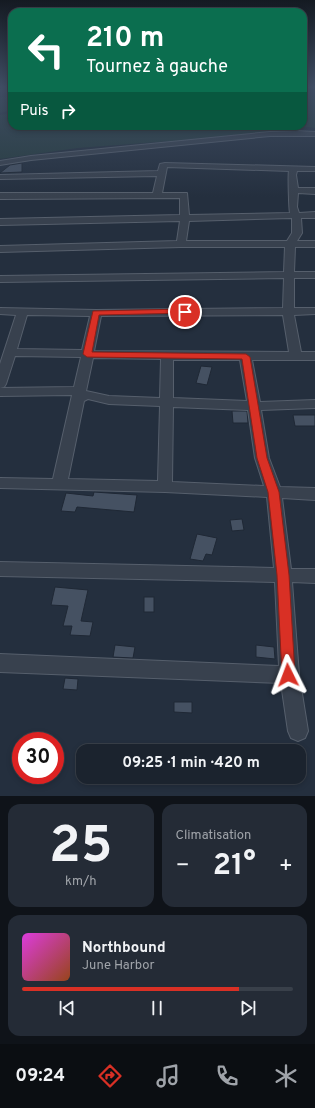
<!DOCTYPE html>
<html lang="fr">
<meta charset="utf-8">
<style>
body{margin:0;font-family:Overpass,sans-serif;background:#242b36;color:#f1f3f6;height:100vh;display:flex;flex-direction:column;font-size:15px;white-space:nowrap}
*{box-sizing:border-box;margin:0}
p{font-size:13px;color:#a0a4aa}
.icon{flex:none;width:22px;height:22px;fill:none;stroke:currentColor;stroke-width:2;stroke-linecap:round;stroke-linejoin:round}
.map{position:relative;height:796px;overflow:hidden}
.sheet{display:flex;flex-direction:column;gap:8px;padding:8px;background:#0f1319;flex:1}
.sheet>*{flex:none}
.guide{position:absolute;left:8px;top:8px;width:299px;height:122px;border-radius:12px;box-shadow:0 2px 6px #0003,0 0 0 1px #39404a;background:#0b6e4f;color:#fff;overflow:hidden}
.speed{position:absolute;left:12px;top:732px;display:flex;gap:8px;font-size:20px;font-weight:700;text-align:center}
.speed>*{display:grid;place-content:center;width:52px;height:52px;border-radius:50%;background:#1b232e;box-shadow:0 2px 6px #0003,0 0 0 1px #39404a;line-height:1}
.speed .limit{border:6px solid #d22;background:#fff;color:#111}
.pin{position:absolute;display:grid;place-items:center;width:34px;height:34px;color:#fff;margin:-17px;border:2px solid #fff;border-radius:50%;box-shadow:0 1px 4px #0007}
.me{position:absolute;width:44px;margin:-22px;rotate:357deg;stroke-linejoin:round;filter:drop-shadow(0 0 3px #0008)}
.turn{display:flex;align-items:center;gap:14px;height:84px;padding:0 12px;font-size:18px}
.turn .icon{width:52px;height:52px;stroke-width:2.5}
.turn b{display:block;font-size:28px;line-height:34px}
.then{display:flex;align-items:center;height:38px;padding:0 12px;background:#0003;gap:8px;font-size:15px}
.big{font-size:30px;font-weight:700;line-height:1.1}
.sheet .card{flex:1;display:flex;flex-direction:column;justify-content:center;gap:6px;min-width:0;padding:0 14px;border-radius:12px;background:#242b36}
.sheet .dial{align-items:center;gap:0}
.dial b{font-size:52px;line-height:1}
.song{display:flex;align-items:center;gap:12px}
.cover{width:48px;height:48px;border-radius:6px;background:linear-gradient(135deg,hsl(300 70% 55%),hsl(20 70% 35%))}
.played{height:4px;border-radius:2px;background:linear-gradient(90deg,#d93025 80%,#39404a 80%)}
.keys{display:flex;justify-content:space-around;direction:ltr}
.heat{display:flex;justify-content:space-between;align-items:center;font-size:22px;direction:ltr}
.sheet .tiles{flex:1;display:grid;gap:8px;grid-template-columns:1fr 1fr}
.card:last-child{grid-column:span 2}
.trip{position:absolute;left:76px;top:744px;width:230px;height:40px;border-radius:12px;background:#1b232e;box-shadow:0 2px 6px #0003,0 0 0 1px #39404a;font-weight:700;line-height:40px;text-align:center}
.tabs{display:flex;height:64px;justify-content:space-around;align-items:center;background:#0b0e12;color:#a0a4aa}
.tabs .icon{width:28px;height:28px}
.tabs .on{color:#d93025}
.tabs b{font-size:18px;color:#f1f3f6}
.map>svg:first-child{display:block}
</style>
<div class="map">
<svg width="315" height="796" viewBox="0 0 315 796">
<rect width="100%" height="100%" fill="#242f3e"/>
<!-- green -->
<g fill="#263c3f">
<polygon points="303,93 315,94 315,128 309,127 198,139 78,148 0,159 0,115 12,113 12,126 303,126"/>
<polygon points="12,96 12,110 0,113 0,97"/>
</g>
<!-- building -->
<g fill="#455162" stroke="#1f2835">
<polygon points="22,163 22,172 0,173 10,165"/>
<polygon points="201,366 212,367 207,385 196,383"/>
<polygon points="232,411 247,411 248,423 233,423"/>
<polygon points="293,415 315,415 315,426 295,426"/>
<polygon points="94,492 137,495 134,512 77,507 75,512 61,511 66,493 93,496"/>
<polygon points="242,519 244,530 232,531 230,520"/>
<polygon points="197,534 217,538 212,555 206,554 203,561 190,559"/>
<polygon points="55,587 88,590 81,621 93,622 90,636 70,635 72,626 63,626 68,606 51,605"/>
<rect x="144" y="597" width="10" height="15"/>
<polygon points="115,645 135,647 133,658 113,657"/>
<polygon points="256,645 274,647 275,659 256,657"/>
<polygon points="65,678 78,679 77,690 63,689"/>
<polygon points="174,702 192,702 192,713 174,712"/>
</g>
<g fill="none" stroke-linecap="round" stroke-linejoin="round">
<!-- minor casing -->
<g stroke="#565f6c" stroke-width="2">
<g id="minor">
<polygon points="0,86 12,86 12,88 0,89"/>
<polygon points="296,131 315,132 315,136 270,136 31,160 0,165 0,161 31,156 270,132"/>
<path d="M 165,163 L 315,167 L 315,171 L 297,171 L 296,175 L 298,188 L 315,188 L 315,194 L 298,193 L 297,207 L 299,213 L 315,212 L 315,218 L 301,218 L 302,233 L 297,241 L 315,241 L 315,247 L 295,247 L 294,272 L 315,272 L 315,278 L 294,278 L 294,308 L 315,308 L 315,314 L 294,315 L 301,352 L 315,352 L 315,360 L 252,360 L 260,402 L 315,400 L 315,408 L 261,410 L 269,458 L 280,487 L 315,488 L 315,500 L 282,498 L 291,569 L 315,569 L 315,583 L 292,582 L 299,675 L 308,731 L 305,738 L 298,741 L 291,738 L 288,731 L 281,683 L 0,672 L 0,654 L 279,666 L 275,582 L 0,576 L 0,562 L 274,568 L 267,497 L 165,492 L 0,488 L 0,478 L 53,479 L 72,395 L 0,396 L 0,388 L 74,387 L 81,357 L 15,356 L 6,384 L 4,387 L 0,388 L 0,364 L 16,315 L 0,314 L 0,308 L 96,310 L 283,308 L 284,278 L 0,282 L 0,276 L 284,272 L 285,247 L 181,247 L 0,252 L 0,246 L 177,241 L 180,221 L 0,225 L 0,219 L 180,215 L 180,198 L 0,199 L 0,193 L 153,193 L 157,176 L 0,179 L 0,175 L 158,171 L 160,164 ZM 167,167 L 289,171 C 288,175 289,208 290,213 L 189,215 L 187,193 L 162,193 ZM 292,218 L 292,233 L 287,241 L 186,241 L 189,221 ZM 27,315 L 90,316 L 82,350 L 17,349 ZM 283,315 L 289,352 L 94,351 L 101,316 ZM 93,358 L 161,359 L 160,398 L 109,396 L 86,391 ZM 173,360 L 240,360 L 247,401 L 173,398 ZM 88,399 L 109,404 L 160,406 L 158,481 L 68,479 L 84,401 ZM 173,407 L 248,410 L 255,458 L 264,486 L 172,482 Z"/>
</g>
</g>
<!-- minor -->
<use href="#minor" fill="#38414e" fill-rule="evenodd"/>
</g>
<!-- sky -->
<linearGradient id="sky" x2="0" y2="1"><stop stop-color="#141a22"/><stop offset="0.44" stop-color="#3f4d63"/><stop offset="1" stop-color="#3f4d63" stop-opacity="0"/></linearGradient>
<rect width="315" height="197" fill="url(#sky)"/>
<!-- route -->
<polygon fill="#d93025" stroke="#8d1f18" points="185,309 188,310 188,313 99,315 92,352 246,354 250,357 267,458 279,492 289,575 295,675 293,680 288,682 284,680 282,675 277,575 268,492 257,458 242,359 87,357 83,354 93,311"/>
</svg>
<div class="speed"><div class="limit">30</div></div>
<div class="pin" style="left:185px;top:312px;background:#d93025"><svg class="icon" aria-label="arrive" viewBox="0 0 24 24"><path d="M6 21V4h12l-3 4 3 4H6"/></svg></div>
<svg class="me" style="left:288px;top:675px" viewBox="-20 -20 40 40"><path d="M0-17L14 15 0 8-14 15z" fill="#d93025" stroke="#fff" stroke-width="4"/></svg>
<div class="trip">09:25 · 1 min · 420 m</div>
<div class="guide">
<div class="turn"><svg class="icon" aria-label="left" viewBox="0 0 24 24"><path d="M17 20v-9H6M10 6l-5 5 5 5"/></svg><div><b>210 m</b>Tournez à gauche</div></div>
<div class="then">Puis<svg class="icon" aria-label="right" viewBox="0 0 24 24"><path d="M7 20v-9h11M14 6l5 5-5 5"/></svg></div>
</div>
</div>
<section class="sheet">
<div class="tiles">
<div class="card dial"><b>25</b><p>km/h</p></div>
<div class="card"><p>Climatisation</p>
<div class="heat"><a>−</a><b class="big">21°</b><a>+</a></div>
</div>
<div class="card">
<div class="song"><i class="cover"></i><div><b>Northbound</b><p>June Harbor</p></div></div>
<div class="played"></div>
<div class="keys"><svg class="icon" aria-label="previous" viewBox="0 0 24 24"><path d="M18 5L8 12l10 7zM5 5v14"/></svg><svg class="icon" aria-label="pause" viewBox="0 0 24 24"><path d="M8 5v14M16 5v14"/></svg><svg class="icon" aria-label="next" viewBox="0 0 24 24"><path d="M6 5l10 7-10 7zM19 5v14"/></svg></div>
</div>
</div>
</section>
<nav class="tabs">
<b>09:24</b>
<svg class="icon on" aria-label="directions" viewBox="0 0 24 24"><path d="M12 3l9 9-9 9-9-9zM9 14v-3h6M13 9l2 2-2 2"/></svg>
<svg class="icon" aria-label="music" viewBox="0 0 24 24"><path d="M9 18V5l10-2v13"/><circle cx="6" cy="18" r="3"/><circle cx="16" cy="16" r="3"/></svg>
<svg class="icon" aria-label="phone" viewBox="0 0 24 24"><path d="M5 4h4l2 5-3 2q2 4 5 5l2-3 5 2v4C11 20 4 13 5 4z"/></svg>
<svg class="icon" aria-label="climate" viewBox="0 0 24 24"><path d="M12 3v18M4 7l16 10M4 17L20 7"/></svg>
</nav>
